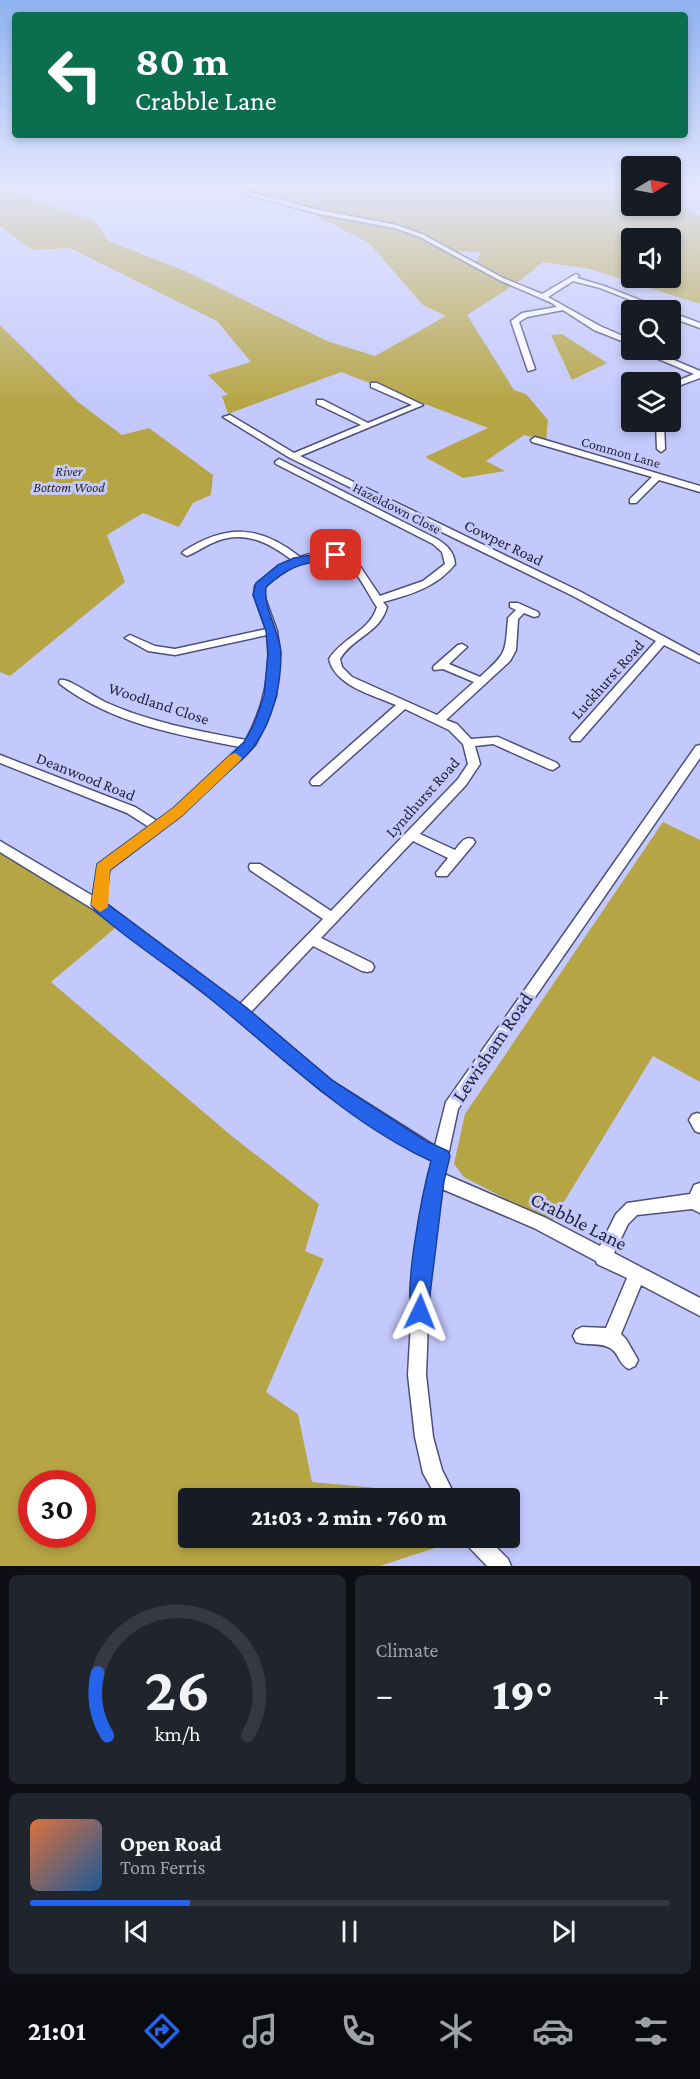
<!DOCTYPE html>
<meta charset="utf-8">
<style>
body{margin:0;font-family:"Crimson Pro",serif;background:#20242c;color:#f1f3f6;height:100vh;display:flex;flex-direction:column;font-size:22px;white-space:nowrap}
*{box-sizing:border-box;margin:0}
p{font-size:20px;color:#9ea1a6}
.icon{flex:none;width:33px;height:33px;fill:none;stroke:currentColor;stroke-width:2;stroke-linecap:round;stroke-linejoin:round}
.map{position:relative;height:1566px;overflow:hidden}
.panel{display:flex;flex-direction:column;gap:9px;padding:9px;background:#0d0f14;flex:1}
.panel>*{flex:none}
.banner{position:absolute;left:12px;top:12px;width:676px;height:126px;border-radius:6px;box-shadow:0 3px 9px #0003;background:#0b6e4f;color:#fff;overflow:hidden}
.needle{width:39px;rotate:80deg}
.tools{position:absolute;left:621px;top:156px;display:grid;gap:12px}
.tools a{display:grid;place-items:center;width:60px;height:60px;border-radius:6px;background:#171b24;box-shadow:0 3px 9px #0003;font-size:30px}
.speed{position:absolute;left:18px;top:1470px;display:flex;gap:12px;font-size:30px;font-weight:700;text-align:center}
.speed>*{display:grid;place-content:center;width:78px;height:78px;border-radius:50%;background:#171b24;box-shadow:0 3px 9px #0003;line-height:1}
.speed .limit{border:9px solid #d22;background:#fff;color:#111}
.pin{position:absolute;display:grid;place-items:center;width:51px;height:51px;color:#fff;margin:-26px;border-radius:12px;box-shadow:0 3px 9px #0006}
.me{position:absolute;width:66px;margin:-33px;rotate:2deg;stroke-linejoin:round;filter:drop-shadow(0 0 4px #0008)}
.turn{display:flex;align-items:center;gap:21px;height:126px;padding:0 24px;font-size:27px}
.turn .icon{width:78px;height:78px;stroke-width:2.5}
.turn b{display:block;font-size:42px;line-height:51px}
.big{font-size:45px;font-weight:800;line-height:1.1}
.panel .card{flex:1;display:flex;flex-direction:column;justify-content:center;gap:9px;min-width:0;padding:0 21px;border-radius:9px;background:#20242c}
.panel .dial{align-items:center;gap:0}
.dial svg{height:156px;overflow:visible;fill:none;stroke:#363941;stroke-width:7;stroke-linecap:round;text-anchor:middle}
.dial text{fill:#f1f3f6;stroke:none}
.song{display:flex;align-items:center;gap:18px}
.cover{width:72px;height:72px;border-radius:9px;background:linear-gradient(135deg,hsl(20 70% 55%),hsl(210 70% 35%))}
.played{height:6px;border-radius:3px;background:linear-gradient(90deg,#2563eb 25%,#363941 25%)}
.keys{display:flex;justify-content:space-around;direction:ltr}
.heat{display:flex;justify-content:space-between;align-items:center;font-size:33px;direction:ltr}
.panel .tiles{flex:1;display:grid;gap:9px;grid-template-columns:1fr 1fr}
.card:last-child{grid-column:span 2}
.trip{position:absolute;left:178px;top:1488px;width:342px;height:60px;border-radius:6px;background:#171b24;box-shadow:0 3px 9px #0003;font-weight:800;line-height:60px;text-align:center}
.menu{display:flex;height:96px;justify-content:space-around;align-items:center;background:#090b0e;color:#9ea1a6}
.menu .icon{width:42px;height:42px}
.menu .current{color:#2563eb}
.menu b{font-size:27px;color:#f1f3f6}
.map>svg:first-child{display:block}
</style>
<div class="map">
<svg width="700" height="1566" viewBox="0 0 700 1566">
<rect width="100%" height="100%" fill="#c4c9fd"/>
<!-- green -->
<g fill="#b6a545" fill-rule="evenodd">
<polygon points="0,185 17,185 5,189 94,221 109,241 185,271 327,341 375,356 446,316 423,305 369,243 316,216 321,213 395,226 422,235 514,285 467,315 514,390 526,394 548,420 546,441 524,435 486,461 505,471 463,478 425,457 488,428 341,372 228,414 222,396 228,395 208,375 251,362 217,321 70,248 32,250 0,226"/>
<path d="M 225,185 L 631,185 L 632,206 L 670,206 L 671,202 L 700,216 L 700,304 L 590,269 L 543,262 L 516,284 L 476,262 L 481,252 L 456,251 L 400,225 L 324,212 ZM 632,238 L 670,238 L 670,278 L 632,278 Z"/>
<polygon points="0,325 78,402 122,435 149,428 213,475 211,495 193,503 179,527 143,513 107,535 125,582 10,676 0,672"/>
<polygon points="562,334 607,363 572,380 551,335"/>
<polygon points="663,822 700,840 700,1082 653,1056 551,1223 464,1177 454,1164 465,1114"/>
<path d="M 0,851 L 120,924 L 51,982 L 233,1137 L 319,1204 L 305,1251 L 324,1259 L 266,1392 L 298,1414 L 312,1482 L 420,1492 L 422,1498 L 189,1498 L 189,1538 L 435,1538 L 438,1547 L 380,1566 L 0,1566 ZM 32,1484 L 82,1484 L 82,1534 L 32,1534 Z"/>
</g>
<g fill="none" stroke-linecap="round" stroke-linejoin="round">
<!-- street casing -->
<g stroke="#4c507b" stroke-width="3">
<g id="street">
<polygon points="212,185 221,185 319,210 397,225 424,235 503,278 542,294 576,274 579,276 577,278 604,286 665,310 656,310 600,288 573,281 548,297 600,326 632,340 632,345 594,330 563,310 527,317 519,322 535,369 528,371 511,321 522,313 557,307 552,303 499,280 420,237 394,228 319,214"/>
<polygon points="670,312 700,323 700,328 670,317"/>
<polygon points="642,350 650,350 700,371 700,378 670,389 670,384 694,374 642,352"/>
<polygon points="371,383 377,383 423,405 300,456 581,592 700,656 700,663 664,645 580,741 572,741 570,738 572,735 656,641 573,596 290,458 223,417 230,415 294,453 361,425 317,404 317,400 323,400 368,423 412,405 371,387"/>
<polygon points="656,422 664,422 665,449 661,452 657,449"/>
<polygon points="535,437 700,486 700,492 659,480 636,503 630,503 630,499 652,477 532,442 531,440"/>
<path d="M 279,459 L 435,538 C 446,544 454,551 455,564 C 437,587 410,595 383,602 L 387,607 C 380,633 353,637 340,659 L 342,667 L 352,677 L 437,715 L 474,682 L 443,669 L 434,670 L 433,668 L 434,666 L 458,645 L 462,644 L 467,647 L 449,664 L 480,677 C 507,652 505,655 508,618 L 516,610 L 510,607 L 510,603 L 518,603 L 538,612 L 539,614 L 538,616 L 534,617 L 524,613 L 518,619 L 516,650 L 510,661 L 446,720 L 457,724 L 471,739 L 498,737 L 557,763 L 559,766 L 553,770 L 549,769 L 493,744 L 475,746 L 480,764 L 466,785 L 420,834 L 455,850 C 460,844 464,836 473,839 L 475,842 L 473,845 L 447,876 L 437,876 L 436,873 L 448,858 L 413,841 L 321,938 L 372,963 L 374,967 L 372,971 L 367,972 L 362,971 L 313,946 L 250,1013 L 332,1081 L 435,1146 L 446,1102 L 696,746 L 700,745 L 700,758 L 458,1109 L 444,1174 L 546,1218 L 600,1246 L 616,1214 L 627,1203 L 690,1194 L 694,1185 L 700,1183 L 700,1213 L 692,1209 L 637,1215 L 628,1224 L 614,1253 L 700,1298 L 700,1316 L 641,1285 L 621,1334 L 626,1339 L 638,1360 L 635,1366 L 629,1369 C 619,1365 619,1353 610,1348 C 601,1342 586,1346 576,1342 L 573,1336 L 576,1330 L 582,1327 L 606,1328 L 627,1278 L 597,1264 L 596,1261 L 534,1228 L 442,1189 L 430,1269 L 426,1375 L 433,1437 L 442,1470 L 456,1498 L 437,1498 L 423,1473 L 415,1437 L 408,1375 L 414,1269 L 432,1160 L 414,1152 L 322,1091 L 236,1017 L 93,909 L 0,852 L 0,841 L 93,896 L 98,865 L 149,827 L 127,813 L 0,763 L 0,755 L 135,807 L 157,821 L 174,809 L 240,747 C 178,735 111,723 60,684 L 59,682 L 60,680 C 69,678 94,697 105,702 C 149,722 198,731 246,740 C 263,708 272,672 267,635 L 175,655 L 148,651 L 125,638 L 130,635 L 155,646 L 175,649 L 266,629 L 254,595 L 255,586 L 274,570 L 292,560 C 270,543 245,530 217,541 C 206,545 197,552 187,556 L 182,553 L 184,551 C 227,524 259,525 300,557 C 319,551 342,546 357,562 L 380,596 L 423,581 L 445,564 L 442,552 L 433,544 L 276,464 L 275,462 ZM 328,556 C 355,560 363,587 377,607 C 370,631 342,638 329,659 C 335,686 373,695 396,705 L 312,779 L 310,782 L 312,785 L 320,785 L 405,709 L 449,730 L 463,744 L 468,764 L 458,779 L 331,911 L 260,864 L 250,864 L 249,867 L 250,870 L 323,919 L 240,1004 L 105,903 L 109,870 L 182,815 L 255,745 L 266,724 L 276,696 L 280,653 L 277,631 L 264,595 L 265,587 C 283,570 304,559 328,556 Z"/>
<polygon points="697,1113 700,1114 700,1133 695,1131 689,1120 692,1115"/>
<polygon points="464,1538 487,1538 508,1559 511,1566 487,1566 467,1545"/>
</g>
</g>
<!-- street -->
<use href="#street" fill="#fff" fill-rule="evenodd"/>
</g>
<!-- sky -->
<linearGradient id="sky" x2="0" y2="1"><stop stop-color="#8eb2ef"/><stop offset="0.46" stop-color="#e4e7fe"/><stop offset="1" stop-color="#e4e7fe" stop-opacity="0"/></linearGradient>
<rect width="700" height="404" fill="url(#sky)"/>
<!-- route -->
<path fill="#2563eb" stroke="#184099" stroke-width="1.5" d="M 336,551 L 341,555 L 340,557 C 304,565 295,561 266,587 C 263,609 280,631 281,653 C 281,685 273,718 255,745 C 248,756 235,765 226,774 C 189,809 150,840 110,870 L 106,903 L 247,1008 L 333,1081 L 426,1141 L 448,1151 L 450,1156 L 444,1181 L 427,1319 L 420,1321 L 413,1319 C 402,1293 423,1190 431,1161 C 341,1120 266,1041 188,981 C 170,968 99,919 91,905 L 97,864 L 173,808 L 244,742 L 254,724 L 264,696 L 268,653 L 266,631 L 253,595 L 256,583 L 278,565 L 294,558 Z"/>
<!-- slow -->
<polygon fill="#f59e0b" points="235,753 242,758 240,761 183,815 110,870 108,907 100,912 91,905 97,864 173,808 230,755"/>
<g text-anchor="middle" stroke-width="6" stroke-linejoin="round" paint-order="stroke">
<!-- far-street labels -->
<g font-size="14" fill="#242639" stroke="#c4c9fd">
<text transform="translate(621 452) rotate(16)" y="5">Common Lane</text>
<text transform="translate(397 508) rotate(27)" y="5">Hazeldown Close</text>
</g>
<!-- far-park labels -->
<g font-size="14" font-style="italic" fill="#2f2c18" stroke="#c4c9fd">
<text x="69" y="476">River<tspan x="69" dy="16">Bottom Wood</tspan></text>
</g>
<!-- street labels -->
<g font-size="16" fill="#242639" stroke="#c4c9fd">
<text transform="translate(504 542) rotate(26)" y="6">Cowper Road</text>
<text transform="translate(607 679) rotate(-48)" y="6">Luckhurst Road</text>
<text transform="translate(159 703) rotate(18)" y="6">Woodland Close</text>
<text transform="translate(86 776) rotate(22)" y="6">Deanwood Road</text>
<text transform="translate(422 797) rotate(-48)" y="6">Lyndhurst Road</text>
</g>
<!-- near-street labels -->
<g font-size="20" fill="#242639" stroke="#c4c9fd">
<text transform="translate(492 1047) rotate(-56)" y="7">Lewisham Road</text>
<text transform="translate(579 1221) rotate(27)" y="7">Crabble Lane</text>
</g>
</g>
</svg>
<div class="tools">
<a><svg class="needle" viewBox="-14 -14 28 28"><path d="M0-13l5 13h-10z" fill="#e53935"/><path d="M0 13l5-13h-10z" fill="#9ea1a6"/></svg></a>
<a><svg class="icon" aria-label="sound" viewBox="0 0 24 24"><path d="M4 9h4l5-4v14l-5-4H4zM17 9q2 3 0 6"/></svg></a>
<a><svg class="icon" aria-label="search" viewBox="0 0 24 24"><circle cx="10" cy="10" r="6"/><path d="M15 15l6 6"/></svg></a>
<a><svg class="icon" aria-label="layers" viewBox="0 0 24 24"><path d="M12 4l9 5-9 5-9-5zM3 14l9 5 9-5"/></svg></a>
</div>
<div class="speed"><div class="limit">30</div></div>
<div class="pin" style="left:336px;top:555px;background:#d93025"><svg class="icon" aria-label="arrive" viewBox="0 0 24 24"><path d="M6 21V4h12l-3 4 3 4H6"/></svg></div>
<svg class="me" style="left:420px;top:1312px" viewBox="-20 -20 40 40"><path d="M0-17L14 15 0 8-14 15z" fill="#2563eb" stroke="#fff" stroke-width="4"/></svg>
<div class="trip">21:03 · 2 min · 760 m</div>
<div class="banner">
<div class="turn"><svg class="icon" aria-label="left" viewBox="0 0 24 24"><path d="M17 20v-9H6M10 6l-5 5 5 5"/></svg><div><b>80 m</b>Crabble Lane</div></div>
</div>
</div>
<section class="panel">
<div class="tiles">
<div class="card dial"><svg viewBox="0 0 100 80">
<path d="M14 69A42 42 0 1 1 86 69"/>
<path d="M14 69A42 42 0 0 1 9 37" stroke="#2563eb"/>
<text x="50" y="56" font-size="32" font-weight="700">26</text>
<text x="50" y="72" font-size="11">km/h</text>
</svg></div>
<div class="card"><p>Climate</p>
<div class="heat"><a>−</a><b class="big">19°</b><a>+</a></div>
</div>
<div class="card">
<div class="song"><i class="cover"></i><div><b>Open Road</b><p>Tom Ferris</p></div></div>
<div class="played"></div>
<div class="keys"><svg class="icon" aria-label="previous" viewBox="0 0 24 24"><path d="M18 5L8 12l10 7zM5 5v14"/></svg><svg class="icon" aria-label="pause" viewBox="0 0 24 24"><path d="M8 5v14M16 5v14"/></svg><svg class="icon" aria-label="next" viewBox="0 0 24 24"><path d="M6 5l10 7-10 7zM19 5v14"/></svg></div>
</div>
</div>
</section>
<nav class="menu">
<b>21:01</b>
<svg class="icon current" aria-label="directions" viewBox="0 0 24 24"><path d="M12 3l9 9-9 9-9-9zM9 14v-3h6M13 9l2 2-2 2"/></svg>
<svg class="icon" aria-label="music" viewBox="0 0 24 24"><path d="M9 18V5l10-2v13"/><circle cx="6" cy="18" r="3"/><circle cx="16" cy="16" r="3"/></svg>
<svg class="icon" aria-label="phone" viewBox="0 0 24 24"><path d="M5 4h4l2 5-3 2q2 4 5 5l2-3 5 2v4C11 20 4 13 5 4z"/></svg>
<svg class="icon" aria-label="climate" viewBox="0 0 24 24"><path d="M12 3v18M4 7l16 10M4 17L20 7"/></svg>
<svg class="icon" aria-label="car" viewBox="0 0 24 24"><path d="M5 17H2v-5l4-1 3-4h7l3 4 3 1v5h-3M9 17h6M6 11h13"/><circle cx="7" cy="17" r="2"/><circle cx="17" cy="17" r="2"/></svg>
<svg class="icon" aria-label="filters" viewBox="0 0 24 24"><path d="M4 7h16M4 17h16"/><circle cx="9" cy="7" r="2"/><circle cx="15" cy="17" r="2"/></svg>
</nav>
